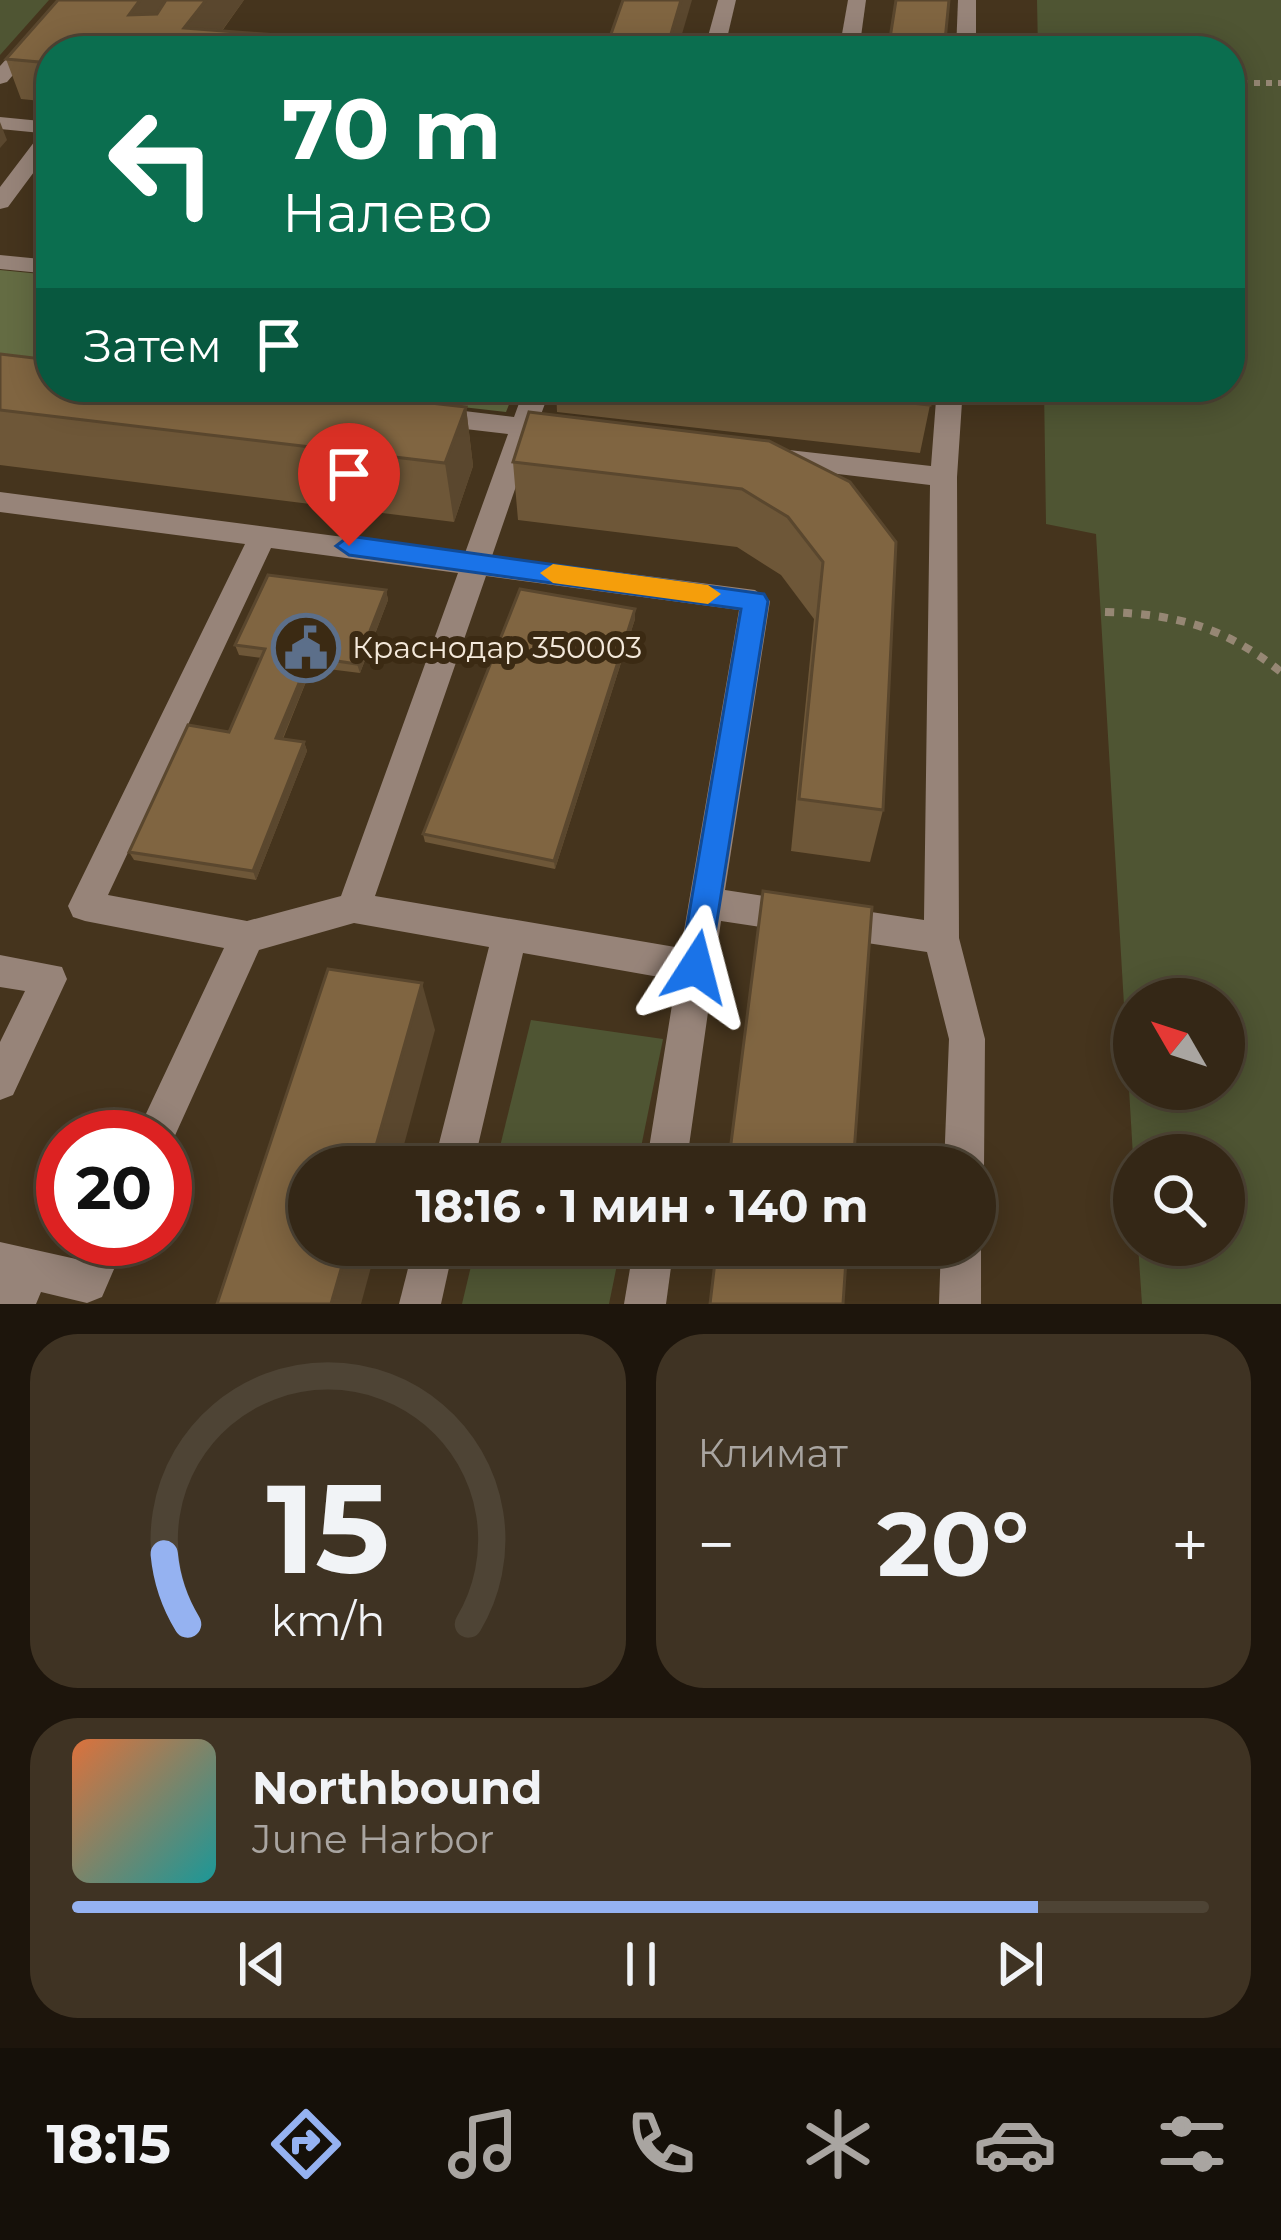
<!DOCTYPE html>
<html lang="ru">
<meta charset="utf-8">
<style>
body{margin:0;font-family:Montserrat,sans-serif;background:#3f3323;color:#f1f3f6;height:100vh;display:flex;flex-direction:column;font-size:45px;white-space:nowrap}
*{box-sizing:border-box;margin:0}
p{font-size:39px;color:#a9a5a1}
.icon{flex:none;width:66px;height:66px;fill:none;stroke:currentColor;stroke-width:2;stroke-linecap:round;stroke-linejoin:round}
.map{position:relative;height:1304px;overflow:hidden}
.drawer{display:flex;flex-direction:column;gap:30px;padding:30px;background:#1d150c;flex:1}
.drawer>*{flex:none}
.banner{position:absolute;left:36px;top:36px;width:1209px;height:366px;border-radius:48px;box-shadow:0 6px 30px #0003,0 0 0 3px #4e4435;background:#0b6e4f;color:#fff;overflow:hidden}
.needle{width:78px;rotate:309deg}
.fabs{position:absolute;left:1113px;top:978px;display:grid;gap:24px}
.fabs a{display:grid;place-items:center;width:132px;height:132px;border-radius:50%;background:#342716;box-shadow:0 6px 30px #0003,0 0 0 3px #4e4435;font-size:60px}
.speed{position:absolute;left:36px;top:1110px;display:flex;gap:24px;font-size:60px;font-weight:700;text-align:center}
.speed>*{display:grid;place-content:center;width:156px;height:156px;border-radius:50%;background:#342716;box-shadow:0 6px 30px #0003,0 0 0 3px #4e4435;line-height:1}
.speed .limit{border:18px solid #d22;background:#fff;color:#111}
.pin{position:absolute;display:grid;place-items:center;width:102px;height:102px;color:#fff;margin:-123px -51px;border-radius:50% 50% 50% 0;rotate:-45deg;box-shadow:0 0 12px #0007}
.pin .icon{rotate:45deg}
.me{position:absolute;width:132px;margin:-66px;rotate:9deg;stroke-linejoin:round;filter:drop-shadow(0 0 9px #0008)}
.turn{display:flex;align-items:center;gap:42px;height:252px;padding:0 48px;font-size:54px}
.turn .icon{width:156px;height:156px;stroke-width:2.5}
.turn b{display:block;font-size:84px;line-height:102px}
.then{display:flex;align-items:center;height:114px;padding:0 48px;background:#0003;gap:24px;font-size:45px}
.big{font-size:90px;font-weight:700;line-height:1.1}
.drawer .tile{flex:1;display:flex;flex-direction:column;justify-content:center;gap:18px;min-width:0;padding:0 42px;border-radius:48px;background:#3f3323}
.drawer .dial{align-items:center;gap:0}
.dial svg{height:312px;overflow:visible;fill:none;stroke:#4e4435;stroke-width:7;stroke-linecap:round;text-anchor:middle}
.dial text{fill:#f1f3f6;stroke:none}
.song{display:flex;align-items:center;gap:36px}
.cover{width:144px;height:144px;border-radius:18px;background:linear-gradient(135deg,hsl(20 70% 55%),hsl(180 70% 35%))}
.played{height:12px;border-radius:6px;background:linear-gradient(90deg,#95b2f1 85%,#4e4435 85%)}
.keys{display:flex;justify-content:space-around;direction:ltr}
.heat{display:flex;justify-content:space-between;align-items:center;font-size:66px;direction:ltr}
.drawer .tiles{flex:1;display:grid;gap:30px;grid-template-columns:1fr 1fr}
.tile:last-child{grid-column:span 2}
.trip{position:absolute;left:288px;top:1146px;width:708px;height:120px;border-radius:60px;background:#342716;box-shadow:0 6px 30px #0003,0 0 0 3px #4e4435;font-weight:700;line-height:120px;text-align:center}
.tabs{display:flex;height:192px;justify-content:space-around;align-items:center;background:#151009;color:#a9a5a1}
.tabs .icon{width:84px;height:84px}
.tabs .on{color:#95b2f1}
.tabs b{font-size:54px;color:#f1f3f6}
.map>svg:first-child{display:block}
</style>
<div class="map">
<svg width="1281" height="1304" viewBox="0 0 1281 1304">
<rect width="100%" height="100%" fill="#45341d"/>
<!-- green -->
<g fill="#4f5533" fill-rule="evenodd">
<polygon points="0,0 49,0 0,55"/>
<path d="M 1037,0 L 1281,0 L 1281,1304 L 1142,1304 L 1138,1245 L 1224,1245 L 1224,1155 L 1134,1155 L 1134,1173 L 1096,534 L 1046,524 L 1044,387 L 1230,387 L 1230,51 L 1038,51 ZM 1134,999 L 1224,999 L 1224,1089 L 1134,1089 Z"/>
<polygon points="531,1020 663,1039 637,1167 495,1167"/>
<polygon points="476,1245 621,1245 609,1304 462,1304"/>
</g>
<!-- forest -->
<g fill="#646c43">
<polygon points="0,270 51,275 51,360 0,354"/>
<polygon points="287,387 516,387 506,412"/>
</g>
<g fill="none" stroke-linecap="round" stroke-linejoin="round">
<!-- path-far1 -->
<polyline stroke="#968774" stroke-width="6" stroke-dasharray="6 6" stroke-linecap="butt" points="1230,83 1281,83"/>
<!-- path -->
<path stroke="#968774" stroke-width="8" stroke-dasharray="9 9" stroke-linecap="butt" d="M 1105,612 C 1176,614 1225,627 1281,672"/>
<!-- minor -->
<g fill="#978479" fill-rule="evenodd">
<polygon points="59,0 78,0 7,82 0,84 0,66"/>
<polygon points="718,0 736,0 724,51 704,51"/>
<polygon points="848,0 866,0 859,51 839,51"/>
<polygon points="958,0 976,0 976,51 956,51"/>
<polygon points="0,117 51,122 51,149 8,207 0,209 0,187 41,133 0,129"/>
<polygon points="0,255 51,260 51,274 0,269"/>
<path d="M 525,387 L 551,387 L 539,420 L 552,429 L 548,435 L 533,437 L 492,556 L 755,590 L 770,601 L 725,890 L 924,920 L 930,485 L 771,466 L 758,457 L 771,448 L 931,466 L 937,387 L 963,387 L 957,477 L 959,938 L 985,1039 L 984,1167 L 978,1181 L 975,1167 L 944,1167 L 949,1039 L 927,952 L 721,921 L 686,1167 L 646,1167 L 676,980 L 523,953 L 473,1167 L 433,1167 L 489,947 L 354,923 L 259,950 L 168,1151 L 165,1137 L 135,1137 L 224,948 L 85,921 L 73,917 L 68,906 L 245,544 L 0,512 L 0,492 L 465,553 L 508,434 L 431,425 L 418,416 L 431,407 L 514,417 ZM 271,548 L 458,573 L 341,896 L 247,921 L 108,895 ZM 486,576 L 739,610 L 681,948 L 375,896 Z"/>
<polygon points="0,955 62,967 67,979 13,1095 0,1100 0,1042 25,991 0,987"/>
<polygon points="975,1231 981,1245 981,1304 939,1304 941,1245 975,1245"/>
<polygon points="86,1239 127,1239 102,1297 87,1303 41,1292 36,1304 0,1304 0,1242 76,1259"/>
<polygon points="414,1245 454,1245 441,1304 399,1304"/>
<polygon points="634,1245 674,1245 666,1304 624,1304"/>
</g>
</g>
<!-- wall -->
<g fill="#6e5738">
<polygon points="244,0 222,31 51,51 51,102 21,99 6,59"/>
<polygon points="0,354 466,407 473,466 454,522 0,465"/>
<polygon points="556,387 931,387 930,405 920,453 557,412"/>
<polygon points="513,462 850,482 883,810 870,862 791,851 814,619 781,575 737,547 518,520"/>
<polygon points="386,590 388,600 360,673 312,667 283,739 304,742 307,751 256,880 134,860 129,852 229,732 262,658 239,655 235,645"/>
<polygon points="635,609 635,619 555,869 425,842 423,834"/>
</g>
<!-- shaded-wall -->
<g fill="#5a472e">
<polygon points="140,0 178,0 143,51 129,15"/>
<polygon points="206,0 244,0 207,51 184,28"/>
<polygon points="681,0 692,0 677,51 666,51"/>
<polygon points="0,122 7,140 0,148"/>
<polygon points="466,407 473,466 454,522 445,463"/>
<polygon points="386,590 388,600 360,673 357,664"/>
<polygon points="635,609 635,619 555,869 554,861"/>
<polygon points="310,657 312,667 279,747 276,738"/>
<polygon points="304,742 307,751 256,880 253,871"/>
<polygon points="422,983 435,1030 398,1167 370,1167"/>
<polygon points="348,1245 377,1245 361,1304 331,1304"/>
</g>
<!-- building -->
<g fill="#806541" stroke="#5a472e" stroke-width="3">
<polygon points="58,0 140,0 129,15 157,14 166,0 206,0 184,28 478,50 51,51 51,63 6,59"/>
<polygon points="623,0 681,0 666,51 605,51"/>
<polygon points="896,0 949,0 944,51 888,51"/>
<polygon points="0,354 51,360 51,387 289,387 466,407 445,463 0,410"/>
<polygon points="768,387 931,387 930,405"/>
<polygon points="529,412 769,441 850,482 896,542 883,810 799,799 823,562 788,517 742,489 513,462"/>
<polygon points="268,575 386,590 357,664 310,657 276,738 304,742 253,871 129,852 188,725 229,732 265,649 235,645"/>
<polygon points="520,589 635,609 554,861 423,834"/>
<polygon points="763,891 872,907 853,1167 728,1167"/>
<polygon points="328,969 422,983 370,1167 309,1167 309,1245 348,1245 331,1304 217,1304"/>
<polygon points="717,1245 847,1245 843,1304 710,1304"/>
</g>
<!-- route -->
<polygon fill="#1a73e8" stroke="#114b97" stroke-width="3" points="349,536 764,594 768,601 708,977 696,981 685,977 680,967 741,609 349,555 336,546"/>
<!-- slow -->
<polygon fill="#f59e0b" points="553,564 708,585 721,594 708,604 553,583 540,573"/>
<!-- icons -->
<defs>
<g id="civic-ring" transform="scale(3.45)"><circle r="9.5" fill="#3b2a13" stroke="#5c6f8a" stroke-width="1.5"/><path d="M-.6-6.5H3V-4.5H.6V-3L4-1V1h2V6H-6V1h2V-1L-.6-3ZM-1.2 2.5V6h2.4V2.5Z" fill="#5c6f8a"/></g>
</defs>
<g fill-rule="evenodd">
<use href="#civic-ring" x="306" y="648"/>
</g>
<g text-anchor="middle" stroke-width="12" stroke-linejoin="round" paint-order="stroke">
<!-- poi labels -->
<g font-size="30" fill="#f4e9db" stroke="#3b2a13" text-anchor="start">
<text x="352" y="658">Краснодар 350003</text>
</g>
</g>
</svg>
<div class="fabs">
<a><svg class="needle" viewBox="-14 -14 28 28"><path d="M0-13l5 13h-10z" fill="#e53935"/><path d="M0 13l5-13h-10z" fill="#a9a5a1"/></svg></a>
<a><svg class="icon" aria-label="search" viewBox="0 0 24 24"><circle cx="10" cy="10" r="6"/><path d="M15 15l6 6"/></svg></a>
</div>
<div class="speed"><div class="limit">20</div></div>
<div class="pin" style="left:349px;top:546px;background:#d93025"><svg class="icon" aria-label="arrive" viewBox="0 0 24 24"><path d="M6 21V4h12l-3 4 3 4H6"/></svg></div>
<svg class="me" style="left:696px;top:967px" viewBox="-20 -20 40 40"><path d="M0-17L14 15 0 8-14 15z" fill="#1a73e8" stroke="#fff" stroke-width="4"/></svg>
<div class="trip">18:16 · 1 мин · 140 m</div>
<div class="banner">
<div class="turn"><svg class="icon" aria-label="left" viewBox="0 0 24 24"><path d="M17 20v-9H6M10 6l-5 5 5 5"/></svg><div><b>70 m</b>Налево</div></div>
<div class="then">Затем<svg class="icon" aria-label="arrive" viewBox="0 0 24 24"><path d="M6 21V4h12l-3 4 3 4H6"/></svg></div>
</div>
</div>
<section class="drawer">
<div class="tiles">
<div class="tile dial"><svg viewBox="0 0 100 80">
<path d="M14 69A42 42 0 1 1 86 69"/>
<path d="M14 69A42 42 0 0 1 8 51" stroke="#95b2f1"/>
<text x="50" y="56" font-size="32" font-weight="700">15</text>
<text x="50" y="72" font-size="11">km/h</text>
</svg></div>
<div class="tile"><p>Климат</p>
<div class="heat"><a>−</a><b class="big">20°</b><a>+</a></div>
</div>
<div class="tile">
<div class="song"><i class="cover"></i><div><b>Northbound</b><p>June Harbor</p></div></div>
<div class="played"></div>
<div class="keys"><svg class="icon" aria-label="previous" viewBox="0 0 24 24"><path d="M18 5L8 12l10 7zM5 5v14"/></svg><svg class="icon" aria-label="pause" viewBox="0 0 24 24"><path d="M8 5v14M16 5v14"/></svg><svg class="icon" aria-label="next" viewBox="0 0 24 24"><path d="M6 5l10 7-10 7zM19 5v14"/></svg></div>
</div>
</div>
</section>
<nav class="tabs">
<b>18:15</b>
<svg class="icon on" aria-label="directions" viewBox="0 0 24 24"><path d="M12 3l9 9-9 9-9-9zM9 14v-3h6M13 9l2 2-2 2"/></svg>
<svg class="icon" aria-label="music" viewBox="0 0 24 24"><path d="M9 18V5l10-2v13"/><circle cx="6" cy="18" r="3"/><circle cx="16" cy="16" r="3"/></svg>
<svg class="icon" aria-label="phone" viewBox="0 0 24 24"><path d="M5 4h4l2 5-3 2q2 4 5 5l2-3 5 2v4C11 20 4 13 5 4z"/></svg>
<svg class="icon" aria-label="climate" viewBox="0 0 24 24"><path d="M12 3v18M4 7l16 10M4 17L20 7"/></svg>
<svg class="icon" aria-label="car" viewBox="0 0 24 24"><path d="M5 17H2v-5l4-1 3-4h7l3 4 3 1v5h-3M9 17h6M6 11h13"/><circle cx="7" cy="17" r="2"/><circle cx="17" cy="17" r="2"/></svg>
<svg class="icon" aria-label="filters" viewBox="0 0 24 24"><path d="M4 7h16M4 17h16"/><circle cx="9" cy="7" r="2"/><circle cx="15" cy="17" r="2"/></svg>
</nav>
